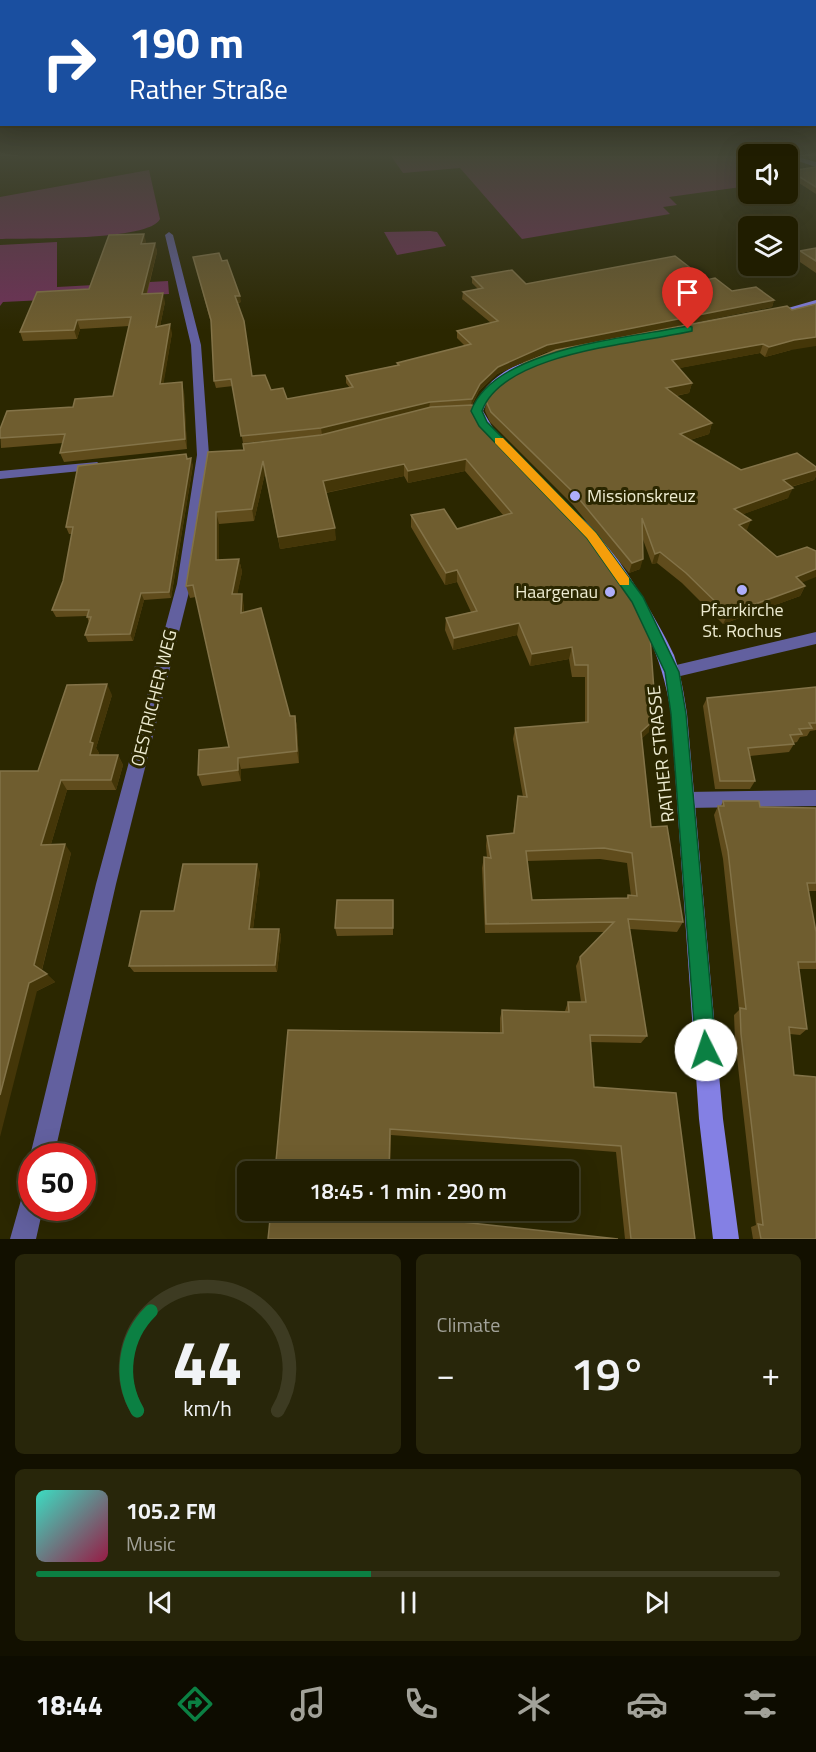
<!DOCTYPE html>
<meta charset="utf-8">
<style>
body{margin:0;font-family:"Titillium Web",sans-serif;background:#28260a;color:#f1f3f6;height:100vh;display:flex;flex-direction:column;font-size:22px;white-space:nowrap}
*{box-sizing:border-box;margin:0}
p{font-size:20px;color:#a2a299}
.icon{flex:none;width:33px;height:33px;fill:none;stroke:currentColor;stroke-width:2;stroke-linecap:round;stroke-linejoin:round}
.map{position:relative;height:1239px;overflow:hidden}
.details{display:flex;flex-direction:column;gap:15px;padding:15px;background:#121000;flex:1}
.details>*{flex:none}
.guide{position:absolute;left:0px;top:0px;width:816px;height:126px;box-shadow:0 6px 24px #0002,0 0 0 2px #3d3b22;background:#1a4fa0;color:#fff;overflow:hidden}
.tools{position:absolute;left:738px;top:144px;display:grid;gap:12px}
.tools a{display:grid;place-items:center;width:60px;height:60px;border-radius:9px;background:#201d00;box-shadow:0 6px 24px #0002,0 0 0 2px #3d3b22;font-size:30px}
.speed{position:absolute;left:18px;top:1143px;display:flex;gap:12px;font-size:30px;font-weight:700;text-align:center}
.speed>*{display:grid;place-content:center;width:78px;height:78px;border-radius:50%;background:#201d00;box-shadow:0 6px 24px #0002,0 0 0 2px #3d3b22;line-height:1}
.speed .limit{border:9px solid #d22;background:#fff;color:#111}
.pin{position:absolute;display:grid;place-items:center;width:51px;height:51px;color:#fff;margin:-62px -26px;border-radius:50% 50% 50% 0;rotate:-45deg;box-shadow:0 0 6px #0007}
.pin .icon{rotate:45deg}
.me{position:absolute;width:66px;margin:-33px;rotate:356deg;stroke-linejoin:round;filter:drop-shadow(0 0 4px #0008)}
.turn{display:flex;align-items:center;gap:21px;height:126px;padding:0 30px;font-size:27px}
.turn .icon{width:78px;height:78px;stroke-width:2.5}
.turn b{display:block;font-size:42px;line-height:51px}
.big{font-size:45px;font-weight:600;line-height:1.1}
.details .tile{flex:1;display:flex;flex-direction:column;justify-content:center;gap:9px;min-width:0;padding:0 21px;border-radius:9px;background:#28260a}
.details .dial{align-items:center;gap:0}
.dial svg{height:156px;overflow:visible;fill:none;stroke:#3d3b22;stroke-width:7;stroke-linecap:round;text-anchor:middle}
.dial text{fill:#f1f3f6;stroke:none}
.song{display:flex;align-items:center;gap:18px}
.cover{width:72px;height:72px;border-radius:9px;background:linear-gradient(135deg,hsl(170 70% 55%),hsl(340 70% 35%))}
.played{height:6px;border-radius:3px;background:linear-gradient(90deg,#0b8043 45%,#3d3b22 45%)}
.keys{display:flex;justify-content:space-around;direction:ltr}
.heat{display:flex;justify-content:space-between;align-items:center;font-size:33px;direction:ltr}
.details .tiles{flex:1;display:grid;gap:15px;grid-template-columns:1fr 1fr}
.tile:last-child{grid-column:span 2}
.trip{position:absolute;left:237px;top:1161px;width:342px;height:60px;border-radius:9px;background:#201d00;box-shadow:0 6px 24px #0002,0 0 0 2px #3d3b22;font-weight:600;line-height:60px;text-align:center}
.tab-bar{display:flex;height:96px;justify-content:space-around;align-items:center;background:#0d0c00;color:#a2a299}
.tab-bar .icon{width:42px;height:42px}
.tab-bar .current{color:#0b8043}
.tab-bar b{font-size:27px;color:#f1f3f6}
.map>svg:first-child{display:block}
</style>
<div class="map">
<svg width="816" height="1239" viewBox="0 0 816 1239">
<rect width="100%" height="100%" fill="#2b2700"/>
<!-- green -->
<g fill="#703159">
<polygon points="391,156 748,156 748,186 669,197 677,205 663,207 670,214 522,239 460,168 403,173"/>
<path d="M 149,170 L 160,219 C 150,241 27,238 0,239 L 0,197 Z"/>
<polygon points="430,231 437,232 446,246 397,255 384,232"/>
<polygon points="57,242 57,287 168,281 169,294 3,302 0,306 0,245"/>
</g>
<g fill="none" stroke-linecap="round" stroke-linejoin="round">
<!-- minor -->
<g fill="#62609f" fill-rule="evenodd">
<polygon points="798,157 816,162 816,167 798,161"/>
<polygon points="169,232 173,235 201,345 209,455 191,584 116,884 54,1156 32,1156 32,1159 30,1156 96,884 177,584 197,455 191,345 165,235"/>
<polygon points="97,462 103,466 101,469 0,479 0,471"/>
<polygon points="816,632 816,644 672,678 666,676 664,672 666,668 672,666"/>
<polygon points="816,790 816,806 686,808 680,806 677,800 680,794 686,792"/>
<polygon points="32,1190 32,1208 43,1208 36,1239 10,1239 23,1193"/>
</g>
<!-- secondary -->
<g fill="#8480e4" fill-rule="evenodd">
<polygon points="816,300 816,306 772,317 767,314"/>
<path d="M 529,361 L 533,362 L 533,366 C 511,376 492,388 483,411 L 493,428 L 487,432 L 483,431 L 471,411 C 482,386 503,368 529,361 Z"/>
<path d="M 577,516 C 601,522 663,629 674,655 C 681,675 684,694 687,714 L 723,1119 L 739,1239 L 713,1239 L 699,1119 L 671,714 C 663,654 636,604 600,556 C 590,544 579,533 570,520 Z"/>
</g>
</g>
<!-- wall -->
<g fill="#604c1c" fill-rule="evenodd">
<polygon points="816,167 816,194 788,176 790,171"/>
<polygon points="144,234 146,244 155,243 157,252 147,294 165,302 160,326 172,333 163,384 184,392 187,449 64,462 60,453 63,443 1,448 0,429 73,407 113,396 129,326 80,329 77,339 23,341 20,332 89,289"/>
<polygon points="816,248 816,273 797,260 800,251"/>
<path d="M 193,257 L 222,261 L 241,302 L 238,303 L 252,376 L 271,390 L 287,399 L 350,388 L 346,383 L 346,376 L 397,365 L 397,363 L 465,346 L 457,338 L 457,331 L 491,323 L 462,299 L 463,292 L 478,289 L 472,283 L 472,277 L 526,284 L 706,280 L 732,291 L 774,300 L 772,307 L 546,352 L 497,374 L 479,391 L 472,405 L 492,432 L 616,567 L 614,572 L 651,730 L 642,738 L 651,827 L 683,922 L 677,932 L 630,929 L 647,1036 L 641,1043 L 590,1042 L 594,1087 L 695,1239 L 625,1239 L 616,1152 L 391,1135 L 390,1172 L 275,1172 L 500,1033 L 500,1018 L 502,1010 L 565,1011 L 568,1002 L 581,1002 L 576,966 L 580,957 L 605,932 L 485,933 L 482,868 L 484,857 L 487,858 L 486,846 L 487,836 L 513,833 L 518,796 L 523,797 L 513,739 L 515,728 L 585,722 L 585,677 L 572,677 L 569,659 L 530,666 L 517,635 L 453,650 L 445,630 L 446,618 L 471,612 L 457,582 L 445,585 L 411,527 L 411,515 L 457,529 L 503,515 L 465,471 L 408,483 L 404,476 L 326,493 L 336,540 L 280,549 L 265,473 L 254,521 L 219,524 L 219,560 L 239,559 L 242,572 L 237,594 L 244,606 L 244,612 L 290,716 L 295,716 L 297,727 L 299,763 L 241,769 L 241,781 L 202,786 L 198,775 L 229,747 L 196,597 L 190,598 L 186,586 L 208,452 L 244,450 L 322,435 L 243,443 L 233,386 L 216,388 L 214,381 L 211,323 ZM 600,859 L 627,863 L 631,896 L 628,895 L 627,898 L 532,900 L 527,861 Z"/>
<polygon points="787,306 791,350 765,357 760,353 679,368 692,383 689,393 676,396 712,423 709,434 690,440 741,470 816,467 816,476 814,480 791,487 788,498 743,514 747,530 746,530 805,586 800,596 723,624 682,583 657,563 652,564 642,537 640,569 629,573 573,505 490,422 485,411 486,401"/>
<polygon points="187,458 193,465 171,598 144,600 133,641 88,642 85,635 89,623 87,616 56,617 52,610 63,581 72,534 69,534 66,527"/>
<polygon points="816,687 816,730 810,731 807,736 800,737 797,742 793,743 794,744 789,752 750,756 755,781 750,789 715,789 703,706 707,698"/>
<polygon points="112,695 96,748 99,753 98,755 118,755 123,765 116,790 67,790 51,844 71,853 42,970 55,982 37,991 38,771"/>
<polygon points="723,801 760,807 816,808 816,891 808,891 816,932 816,969 799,969 807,1029 800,1035 790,1034 794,1075 816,1239 753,1239 751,1227 756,1225 735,1040 734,1015 739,1010 723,859 714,815 718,806 721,806"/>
<polygon points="260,872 253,929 279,929 281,936 277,972 134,972 129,966 174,911"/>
<polygon points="393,900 393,935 337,936 335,928"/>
</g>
<!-- shaded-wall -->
<g fill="#443608">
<polygon points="144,234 146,242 143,252 141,244"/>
<polygon points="155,243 157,252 144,303 142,294"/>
<polygon points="163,293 165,302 158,336 156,327"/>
<polygon points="235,296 240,296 241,302 236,303"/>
<polygon points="774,300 772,307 546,352 497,374 479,391 471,406 472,399 480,384 498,367 547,345"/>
<polygon points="77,320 80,329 77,339 74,330"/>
<polygon points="170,324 172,333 162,393 160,384"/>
<polygon points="816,337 816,346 791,350 765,357 769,347 794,340"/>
<polygon points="763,344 760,353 670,370 672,360"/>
<polygon points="182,382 184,392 187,449 185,439"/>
<polygon points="692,383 689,393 663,398 666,388"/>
<polygon points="430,402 429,409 322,435 321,428"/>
<polygon points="712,423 709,434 677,444 680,434"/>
<polygon points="191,458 193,465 171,598 169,592"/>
<polygon points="466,459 465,471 408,483 408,471"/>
<polygon points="263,461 265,473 254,521 252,509"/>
<polygon points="404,464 404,476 324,493 323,481"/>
<polygon points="816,470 816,476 814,480 779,490 783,480"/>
<polygon points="793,488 788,498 730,519 734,509"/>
<polygon points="216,512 219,524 219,572 216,560"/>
<polygon points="751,520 747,530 735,535 739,525"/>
<polygon points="335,528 336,540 280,549 278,537"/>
<polygon points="660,552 657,563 652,564 655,554"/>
<polygon points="239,559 242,572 235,606 232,594"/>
<polygon points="643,559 640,569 629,573 632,563"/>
<polygon points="816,569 816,577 791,587 796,577"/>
<polygon points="457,570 457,582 445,585 446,573"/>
<polygon points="805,586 800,596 723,624 728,614"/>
<polygon points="141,593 144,600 133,641 130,634"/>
<polygon points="242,594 244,606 243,625 241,613"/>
<polygon points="519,623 517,635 453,650 454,638"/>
<polygon points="572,647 569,659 530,666 532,654"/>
<polygon points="107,684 112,695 96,748 99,753 96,765 90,755 90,742"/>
<polygon points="295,716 297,727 299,763 297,751"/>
<polygon points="656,718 651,730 637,743 641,732"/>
<polygon points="118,755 123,765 116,790 111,780"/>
<polygon points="238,758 241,769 241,781 238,770"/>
<polygon points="61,780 67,790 48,854 41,845"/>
<polygon points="65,844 71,853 41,973 34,965"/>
<polygon points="257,864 260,872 252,936 249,929"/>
<polygon points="279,929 281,936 277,972 275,965"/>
<polygon points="47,974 55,982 37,991 0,1137 0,1095 29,983"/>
</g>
<!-- building -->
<g fill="#6f5d2f" stroke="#837348" stroke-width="1.5" fill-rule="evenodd">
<polygon points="816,167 816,187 790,171"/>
<polygon points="144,234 141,244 155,243 142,294 163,293 156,327 170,324 160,384 182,382 185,439 60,453 65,434 0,438 0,429 7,411 73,407 75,399 113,396 131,317 77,320 74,330 20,332 37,292 89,289 109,235"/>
<polygon points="816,248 816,261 800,251"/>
<polygon points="219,253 222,261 227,260 240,296 235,296 244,321 252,376 265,375 271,390 283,388 287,399 353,387 346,376 399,365 397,363 471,344 457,331 498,321 463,292 483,288 472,277 512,270 526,284 675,256 706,280 715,278 732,291 756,287 774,300 547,345 498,367 480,384 472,399 430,402 321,428 241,436 231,379 214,381 211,320 193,257"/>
<polygon points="816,304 816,337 794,340 769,347 763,344 672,360 692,383 666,388 712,423 680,434 741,470 797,453 816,467 816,470 783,480 793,488 734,509 751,520 739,525 777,557 807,547 816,551 816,569 796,577 805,586 728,614 686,573 660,552 655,554 642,518 643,559 632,563 575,494 491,412 486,401 498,383 524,363 556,350 787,306 792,310"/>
<path d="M 472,405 L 492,432 L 578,519 L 616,567 L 611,568 L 627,589 L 650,636 L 656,718 L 641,732 L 651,827 L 667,826 L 683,922 L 628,919 L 647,1036 L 590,1035 L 594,1087 L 676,1093 L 695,1239 L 631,1239 L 621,1146 L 390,1129 L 389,1172 L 275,1172 L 288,1030 L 503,1033 L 502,1010 L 569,1012 L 568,1002 L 586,1002 L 580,957 L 614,922 L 486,924 L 484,857 L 491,858 L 487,836 L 514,833 L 518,796 L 527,797 L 515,728 L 588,722 L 588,665 L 575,665 L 572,647 L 532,654 L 519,623 L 454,638 L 446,618 L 477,611 L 457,570 L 446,573 L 411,515 L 444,509 L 457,529 L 512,513 L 466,459 L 408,471 L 404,464 L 323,481 L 335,528 L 278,537 L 263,461 L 252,509 L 216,512 L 216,560 L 239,559 L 232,594 L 242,594 L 241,613 L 261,608 L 290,716 L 295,716 L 297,751 L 238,758 L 238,770 L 198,775 L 199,750 L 229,747 L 193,585 L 186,586 L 208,452 L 244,450 L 243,444 L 321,435 L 431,407 ZM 604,848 L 632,853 L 637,896 L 628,895 L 628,898 L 532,900 L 526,851 Z"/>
<polygon points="186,454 187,459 191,458 169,592 141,593 130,634 85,635 91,617 87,617 89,610 52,610 63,581 73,527 66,527 78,466"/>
<polygon points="107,684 90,742 93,743 90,755 118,755 111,780 61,780 41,845 65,844 34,965 47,974 29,983 0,1095 0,771 38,771 67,685"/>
<polygon points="816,687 816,723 809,723 812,728 799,729 802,734 790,735 794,744 748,748 755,781 720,781 707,698"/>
<polygon points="723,801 759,801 760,807 816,808 816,883 807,883 816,932 816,962 798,962 807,1029 789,1027 794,1075 816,1077 816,1239 761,1239 758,1224 763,1225 741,1034 740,1008 746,1009 728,851 718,806 724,806"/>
<polygon points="183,864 257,864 249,929 279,929 275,965 129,966 141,911 174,911"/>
<polygon points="337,900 393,900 393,928 335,928"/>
<polygon points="271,1210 389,1210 389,1214 618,1239 268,1239"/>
</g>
<!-- sky -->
<linearGradient id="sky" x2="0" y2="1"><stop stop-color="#181500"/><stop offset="0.47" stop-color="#444737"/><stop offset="1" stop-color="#444737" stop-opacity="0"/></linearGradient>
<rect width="816" height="330" fill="url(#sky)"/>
<!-- route -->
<path fill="#0b8043" stroke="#07532c" stroke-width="1.5" d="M 688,326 L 692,327 L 692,331 C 637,344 503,352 482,411 L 487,422 L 596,533 L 643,597 L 679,672 L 686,714 L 716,1050 L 713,1058 L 706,1060 L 698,1058 L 696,1050 L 671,714 L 665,672 L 632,602 L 587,538 L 479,426 L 471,411 C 494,348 629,338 688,326 Z"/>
<!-- slow -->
<polygon fill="#f59e0b" points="495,438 503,438 596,533 629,578 629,585 620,585 587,538 495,443"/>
<!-- markers -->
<g fill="#aeaefa" stroke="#2b2700" stroke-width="2">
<circle cx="575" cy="496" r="6"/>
<circle cx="742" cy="590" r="6"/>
<circle cx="610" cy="592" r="6"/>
</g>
<g text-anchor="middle" stroke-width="6" stroke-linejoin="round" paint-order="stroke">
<!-- poi labels -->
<g font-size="18" fill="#edebd0" stroke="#2b2700" text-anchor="start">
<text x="587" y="502">Missionskreuz</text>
<text x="598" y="598" text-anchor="end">Haargenau</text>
<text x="742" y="616" text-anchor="middle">Pfarrkirche<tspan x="742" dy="21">St. Rochus</tspan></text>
</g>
<!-- street labels -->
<g font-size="18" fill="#edebd0" stroke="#2b2700">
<text transform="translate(154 698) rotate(-76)" y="6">OESTRICHER WEG</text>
<text transform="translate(661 754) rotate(-96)" y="6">RATHER STRASSE</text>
</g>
</g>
</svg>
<div class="tools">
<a><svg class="icon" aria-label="sound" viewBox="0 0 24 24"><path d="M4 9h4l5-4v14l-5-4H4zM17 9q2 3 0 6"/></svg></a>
<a><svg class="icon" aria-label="layers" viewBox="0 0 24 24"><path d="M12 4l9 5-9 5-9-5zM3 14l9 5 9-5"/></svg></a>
</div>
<div class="speed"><div class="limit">50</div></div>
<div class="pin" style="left:688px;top:329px;background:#d93025"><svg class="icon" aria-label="arrive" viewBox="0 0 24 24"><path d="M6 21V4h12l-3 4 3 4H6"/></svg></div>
<svg class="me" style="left:706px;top:1050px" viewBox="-20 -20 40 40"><circle r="19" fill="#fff"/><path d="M0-13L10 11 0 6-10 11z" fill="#0b8043"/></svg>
<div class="trip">18:45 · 1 min · 290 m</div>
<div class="guide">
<div class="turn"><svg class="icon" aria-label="right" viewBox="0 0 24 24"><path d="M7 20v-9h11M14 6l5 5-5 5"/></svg><div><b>190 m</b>Rather Straße</div></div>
</div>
</div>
<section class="details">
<div class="tiles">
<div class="tile dial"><svg viewBox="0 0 100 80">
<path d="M14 69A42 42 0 1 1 86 69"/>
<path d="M14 69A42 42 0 0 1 21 18" stroke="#0b8043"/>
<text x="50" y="56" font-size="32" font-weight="700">44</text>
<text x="50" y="72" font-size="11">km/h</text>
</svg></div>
<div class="tile"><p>Climate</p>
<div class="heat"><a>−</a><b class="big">19°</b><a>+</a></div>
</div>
<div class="tile">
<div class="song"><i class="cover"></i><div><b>105.2 FM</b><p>Music</p></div></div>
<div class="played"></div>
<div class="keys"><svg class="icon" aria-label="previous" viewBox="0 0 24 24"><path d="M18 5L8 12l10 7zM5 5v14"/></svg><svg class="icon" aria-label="pause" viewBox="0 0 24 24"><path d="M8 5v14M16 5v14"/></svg><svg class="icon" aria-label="next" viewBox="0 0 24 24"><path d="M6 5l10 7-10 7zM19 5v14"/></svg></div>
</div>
</div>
</section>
<nav class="tab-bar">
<b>18:44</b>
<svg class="icon current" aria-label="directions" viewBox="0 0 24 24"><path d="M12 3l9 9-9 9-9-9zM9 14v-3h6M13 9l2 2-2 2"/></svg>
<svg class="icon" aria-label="music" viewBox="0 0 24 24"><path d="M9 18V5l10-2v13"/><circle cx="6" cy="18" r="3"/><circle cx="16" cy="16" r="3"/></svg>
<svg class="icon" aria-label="phone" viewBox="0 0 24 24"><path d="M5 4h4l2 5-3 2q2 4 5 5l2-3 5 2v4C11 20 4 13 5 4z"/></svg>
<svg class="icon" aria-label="climate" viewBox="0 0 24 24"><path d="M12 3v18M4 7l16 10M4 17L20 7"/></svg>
<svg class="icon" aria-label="car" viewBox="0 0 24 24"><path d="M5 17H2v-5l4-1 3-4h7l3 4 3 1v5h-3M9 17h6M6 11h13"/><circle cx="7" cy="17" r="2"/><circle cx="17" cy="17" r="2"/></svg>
<svg class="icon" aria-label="filters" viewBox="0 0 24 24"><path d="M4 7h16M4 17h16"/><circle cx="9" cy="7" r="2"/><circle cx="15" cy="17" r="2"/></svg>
</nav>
